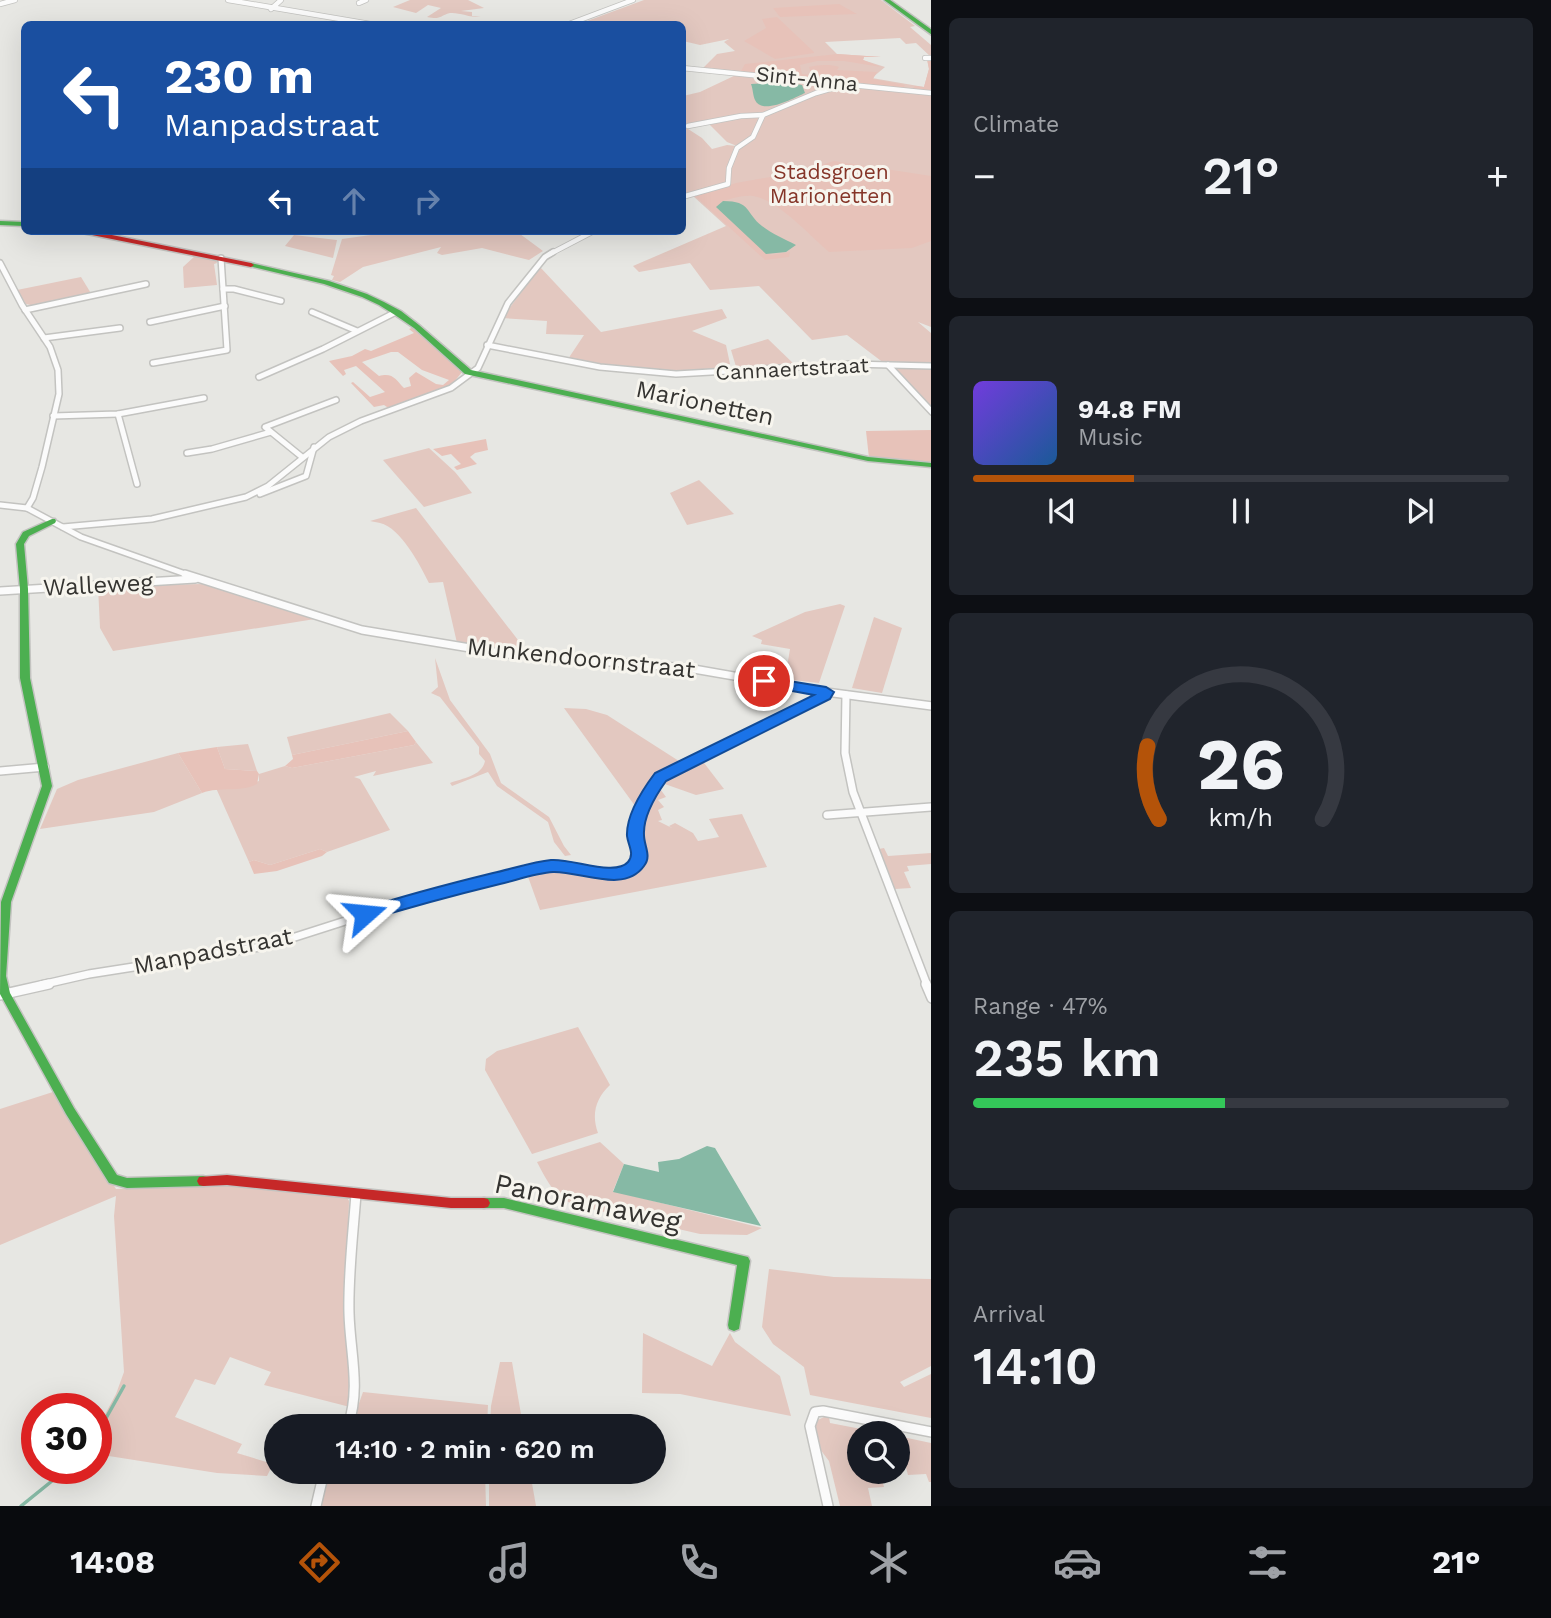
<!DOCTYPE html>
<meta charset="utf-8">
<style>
body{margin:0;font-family:"Work Sans",sans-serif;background:#20242c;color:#f1f3f6;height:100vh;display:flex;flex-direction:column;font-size:26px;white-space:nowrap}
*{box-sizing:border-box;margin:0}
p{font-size:23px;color:#9ea1a6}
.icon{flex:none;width:38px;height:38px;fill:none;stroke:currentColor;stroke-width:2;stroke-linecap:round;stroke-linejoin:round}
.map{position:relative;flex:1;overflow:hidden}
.side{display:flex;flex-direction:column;gap:18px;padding:18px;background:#0d0f14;width:620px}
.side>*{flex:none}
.banner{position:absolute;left:21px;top:21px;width:665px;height:214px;border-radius:10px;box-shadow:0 7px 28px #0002;background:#1a4fa0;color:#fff;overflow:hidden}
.buttons{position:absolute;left:847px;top:1421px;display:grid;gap:14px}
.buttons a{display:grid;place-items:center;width:63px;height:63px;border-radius:50%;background:#171b24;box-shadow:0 7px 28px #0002;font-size:35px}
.speed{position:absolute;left:21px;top:1393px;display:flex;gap:14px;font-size:35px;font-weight:700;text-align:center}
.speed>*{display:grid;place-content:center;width:91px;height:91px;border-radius:50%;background:#171b24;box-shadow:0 7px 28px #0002;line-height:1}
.speed .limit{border:10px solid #d22;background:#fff;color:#111}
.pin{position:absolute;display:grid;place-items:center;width:60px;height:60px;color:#fff;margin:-30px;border:4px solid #fff;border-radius:50%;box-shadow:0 2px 7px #0007}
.me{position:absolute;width:77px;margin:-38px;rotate:72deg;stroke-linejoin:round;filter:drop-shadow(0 0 5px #0008)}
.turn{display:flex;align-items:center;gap:24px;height:147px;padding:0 28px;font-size:32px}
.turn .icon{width:91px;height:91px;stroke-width:2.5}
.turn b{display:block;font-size:49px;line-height:60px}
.lanes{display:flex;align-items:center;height:66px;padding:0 28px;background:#0003;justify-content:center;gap:35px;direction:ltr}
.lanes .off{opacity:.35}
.big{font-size:52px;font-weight:600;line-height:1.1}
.side .card{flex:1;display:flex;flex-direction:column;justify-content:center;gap:10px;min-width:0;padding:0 24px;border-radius:10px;background:#20242c}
.side .dial{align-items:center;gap:0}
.dial svg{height:182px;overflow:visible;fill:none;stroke:#363941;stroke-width:7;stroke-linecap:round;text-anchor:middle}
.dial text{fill:#f1f3f6;stroke:none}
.song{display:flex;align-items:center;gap:21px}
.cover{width:84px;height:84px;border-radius:10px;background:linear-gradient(135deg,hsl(260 70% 55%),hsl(210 70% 35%))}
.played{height:7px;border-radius:4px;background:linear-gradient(90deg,#b45309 30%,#363941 30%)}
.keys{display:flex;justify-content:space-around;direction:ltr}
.heat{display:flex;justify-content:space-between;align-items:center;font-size:38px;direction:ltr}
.charge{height:10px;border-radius:5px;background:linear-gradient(90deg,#34c759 47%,#363941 0)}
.trip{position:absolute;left:264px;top:1414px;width:402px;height:70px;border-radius:35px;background:#171b24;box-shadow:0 7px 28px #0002;font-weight:600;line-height:70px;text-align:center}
.tab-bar{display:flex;height:112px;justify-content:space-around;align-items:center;background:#090b0e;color:#9ea1a6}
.tab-bar .icon{width:49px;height:49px}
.tab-bar .selected{color:#b45309}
.tab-bar b{font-size:32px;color:#f1f3f6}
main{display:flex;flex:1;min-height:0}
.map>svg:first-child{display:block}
</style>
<main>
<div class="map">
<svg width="932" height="1506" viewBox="0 0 932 1506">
<rect width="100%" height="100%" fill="#e7e7e3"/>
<!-- green -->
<g fill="#e3c8c0" fill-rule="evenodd">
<path d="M 410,0 L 468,0 L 484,8 L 461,11 L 472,12 L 472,16 L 481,17 C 471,18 459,12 450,13 C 439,16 441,20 427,17 L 441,8 L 428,5 L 416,13 L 393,7 Z"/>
<path d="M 644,0 L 881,0 L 915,26 L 910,27 L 931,45 L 931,57 L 916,43 L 906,44 L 900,38 L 825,42 L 837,54 L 881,57 L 864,57 L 863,60 L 885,67 L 872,78 L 924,87 L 929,69 L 927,59 L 931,59 L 931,327 L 918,322 L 931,333 L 931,408 L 893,370 L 847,335 L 812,340 L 759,286 L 710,290 L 690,263 L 639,272 L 633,266 L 726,226 L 693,196 L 683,196 L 683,96 L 700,92 L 738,74 L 702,69 L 717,54 L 735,51 L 724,42 L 729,39 L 700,45 L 683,41 L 682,24 L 579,24 ZM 708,123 L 727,142 L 737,146 L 727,145 L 712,149 L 702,138 L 685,127 Z"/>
<polygon points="400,231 516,231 543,251 529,260 482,248 442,255 437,253 441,247 363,267 340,282 332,280 334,276 331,275 342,239"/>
<polygon points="294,235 337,240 333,258 285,246"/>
<polygon points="195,256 216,260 217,263 214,264 217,285 184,288 183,267"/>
<path d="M 540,267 L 601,332 L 722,309 L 727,318 L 692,331 L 726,345 L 730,364 L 723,367 L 726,370 C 673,374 620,369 568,359 L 584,335 L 546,334 L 547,321 L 502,318 Z"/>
<polygon points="81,277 92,295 35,306 26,304 17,290"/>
<polygon points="768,339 797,367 737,370 731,350"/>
<polygon points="429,448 455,472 472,493 424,507 383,460"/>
<polygon points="699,480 734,514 687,525 670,493"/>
<path d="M 416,508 L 528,653 L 457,643 L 443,582 L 429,583 C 420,565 401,528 380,523 C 377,522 373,522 370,521 Z"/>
<polygon points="204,584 259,599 315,619 113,651 100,628 98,586"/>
<polygon points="840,604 845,606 819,683 785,679 790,649 761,644 762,640 752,636 805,612"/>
<polygon points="874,617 902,628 882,693 852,688"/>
<path d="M 435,658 L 450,700 L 490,754 L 501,783 L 549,817 L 564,846 L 571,855 L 565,856 L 554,842 L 548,822 L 497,786 L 488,772 L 452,786 L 450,783 C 463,778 482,776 485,761 L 479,754 L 479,747 L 440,697 L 431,693 L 438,687 Z"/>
<polygon points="564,708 586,709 607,715 682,763 658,775 638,810"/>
<polygon points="390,713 408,731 292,755 287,737"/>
<polygon points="416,742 433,763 373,776 376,771 354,777 360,779 390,830 327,852 320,849 270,865 254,860 249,862 216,788 230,789 259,781 259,774 285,766 292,768 414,745"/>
<polygon points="248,744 257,771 225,769 217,747"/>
<polygon points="178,753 202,793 154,812 40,829 57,789 78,780"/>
<polygon points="701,759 724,789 696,795 659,782"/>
<polygon points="658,786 666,797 658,800 664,807 658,810 662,820 658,821 672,828 669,826 675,823 693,833 698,841 719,837 709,819 742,814 767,867 540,910 527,874 549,868 620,877 630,872 641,862 640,823 650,797"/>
<polygon points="884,848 888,856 931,853 931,864 907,866 909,871 904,872 911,888 895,889 879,849"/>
<path d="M 578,1027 L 610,1085 C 596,1098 591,1114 598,1133 L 532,1154 L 485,1070 L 486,1059 L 497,1051 Z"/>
<polygon points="56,1091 116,1189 223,1184 346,1195 349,1201 346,1312 354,1375 350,1407 264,1385 271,1372 230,1357 215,1385 195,1379 175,1417 242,1444 237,1453 273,1464 267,1476 217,1473 96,1454 96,1431 116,1394 124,1372 114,1216 116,1196 0,1245 0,1109"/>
<path d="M 600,1142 L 624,1164 L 613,1191 L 762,1228 L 747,1235 L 700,1234 L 574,1205 C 554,1196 547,1181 537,1162 Z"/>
<polygon points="769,1269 834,1277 931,1279 931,1366 900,1382 904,1387 931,1374 931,1418 810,1395 804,1367 773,1344 762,1327"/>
<polygon points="643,1333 712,1366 730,1333 735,1342 780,1376 791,1416 680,1394 642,1393"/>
<polygon points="500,1362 512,1362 523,1426 490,1426 491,1406"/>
<polygon points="363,1392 488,1405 487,1426 351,1426"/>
<polygon points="826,1416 829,1417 830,1423 882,1433 859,1433 859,1472 880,1472 884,1487 868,1488 872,1506 840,1506 829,1461 820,1449 815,1427 818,1420"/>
<polygon points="898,1436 931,1443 931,1482 929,1482 926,1474 908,1475 904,1460 898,1461"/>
<polygon points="329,1472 485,1472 486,1506 319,1506"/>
<polygon points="489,1472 530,1472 536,1506 489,1506"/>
</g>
<!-- forest -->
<g fill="#e7c2b9" fill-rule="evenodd">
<polygon points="839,4 857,14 780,17 773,8"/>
<polygon points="777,17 814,52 814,53 775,59 744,41 766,28 762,19"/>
<path d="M 837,54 L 881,57 L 864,57 L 863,60 L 881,67 L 844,61 L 817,61 L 800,65 L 802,74 L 812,75 L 809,67 C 818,65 830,64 839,67 L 837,70 L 877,72 L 873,79 L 905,85 L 904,87 L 912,89 L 915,86 L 924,87 L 929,69 L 927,59 L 931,59 L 931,91 L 741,71 L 745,64 Z"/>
<path d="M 834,161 L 931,176 L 931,241 L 912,248 L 829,252 C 810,236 778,200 753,196 C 742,195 731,199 720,202 L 771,255 L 790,252 L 789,257 L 765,260 L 695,196 L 736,183 L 798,172 Z"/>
<path d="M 414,327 L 462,372 L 450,387 L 390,409 L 384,405 L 374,407 L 351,383 L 353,382 L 370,397 L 385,392 L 356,366 L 344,370 L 346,374 L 343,376 L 329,361 L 352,356 L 365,349 L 371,351 L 414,333 L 409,329 ZM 391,352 L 398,352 L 422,370 L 449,380 L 443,385 L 436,384 L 416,372 L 409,378 L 411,386 L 404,388 C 396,380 393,372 379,376 L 362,362 Z"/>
<polygon points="931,430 931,463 869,458 866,431"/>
<polygon points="486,439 488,450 475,453 470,457 477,464 457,470 454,467 461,464 451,454 442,456 433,449"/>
<polygon points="408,731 416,742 414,745 292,768 285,766 293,759 292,755"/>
<path d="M 217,747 L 225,769 L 257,771 L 259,774 L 257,784 C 240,793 221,786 202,793 L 178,753 Z"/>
<polygon points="320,849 327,852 322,856 277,871 254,874 249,862 254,860 270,865"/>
</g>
<!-- water -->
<g fill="#86b9a5">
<path d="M 785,82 L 802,85 L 805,93 C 796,97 762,116 755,100 C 753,96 753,89 751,84 Z"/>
<path d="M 723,201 C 752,201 745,213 762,226 C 772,234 785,239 796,245 L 786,252 L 766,254 L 716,207 Z"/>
<polygon points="707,1146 715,1148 761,1226 613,1192 624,1164 659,1172 658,1162 679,1159"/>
</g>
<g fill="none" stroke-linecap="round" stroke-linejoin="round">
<!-- stream -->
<g stroke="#86b9a5" stroke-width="3.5">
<polyline points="96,1436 124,1386"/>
<polyline points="21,1506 68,1468"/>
</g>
<!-- street-far3 casing -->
<g stroke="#c3c3c0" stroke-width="6">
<g id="street-far3">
<polyline points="228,0 370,24"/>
<polyline points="359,3 366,0"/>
<polyline points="0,4 15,0"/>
<polyline points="271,9 281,0"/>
<polyline points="569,24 633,0"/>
<polyline points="925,58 932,58"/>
<polyline points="682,68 932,93"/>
<polyline points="688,126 741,116 763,115"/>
<polyline points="682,197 728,184 729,168 737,148 753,137 763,115 816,93 847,84"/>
<polyline points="550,254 594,231"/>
</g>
</g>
<!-- street-far2 casing -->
<g stroke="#c3c3c0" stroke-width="8">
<g id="street-far2">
<polyline points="0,263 22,305 50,347 58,370 59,394 42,467 33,498 27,508"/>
<polyline points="223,289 234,289 281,301"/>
<polyline points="25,310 146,284"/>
<polyline points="312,312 357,331"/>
<polyline points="150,322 225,306"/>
<polyline points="44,338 120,328"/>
<polyline points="487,345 600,367 676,374 851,364 932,366"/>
<polyline points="153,363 227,350 221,258"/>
<polyline points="888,365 932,412"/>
<polyline points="259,377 323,349 396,312"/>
<polyline points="118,414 137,484"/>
<polyline points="53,416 118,414 204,398"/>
<polyline points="187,453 212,449 271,432"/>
<polyline points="302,457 265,427 336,400"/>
<polyline points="260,494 306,476 314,447"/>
<polyline points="0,505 27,508 81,537 191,576"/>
<polyline points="63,527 152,519 246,497 268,486 329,437 361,421 451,388 478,368 508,303 545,257 553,252"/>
</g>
</g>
<!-- street-far1 casing -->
<g stroke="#c3c3c0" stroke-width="10">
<g id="street-far1">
<polyline points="185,574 362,630 506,654 688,668 826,692 932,706"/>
<polyline points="0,591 195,579"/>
<polyline points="846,695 845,753 853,792 927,985"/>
<polyline points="0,771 45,767"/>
<polyline points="827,815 931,807"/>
<polyline points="41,985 89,974 267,946 414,899 550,866 607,874 628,870 638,863 637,820 647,796 661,777 825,696 826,692"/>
</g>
</g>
<!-- street casing -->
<g stroke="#c3c3c0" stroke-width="12">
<g id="street">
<polyline points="926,984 932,998"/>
<polyline points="0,995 49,984"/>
<path d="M 348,1426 C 361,1387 350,1353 349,1313 C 348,1274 353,1234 356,1194"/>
<polyline points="316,1506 324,1472"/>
<polyline points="828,1506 810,1426 815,1412 823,1411 932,1432"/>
</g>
</g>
<!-- fast casing -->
<g stroke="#c3c3c0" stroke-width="3">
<g id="fast">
<polygon points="884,0 890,0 932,30 932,35"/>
<polygon points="0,221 24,222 24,226 0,225"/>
<polygon points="251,263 329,281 367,294 384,302 401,311 419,325 471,370 868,457 932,463 932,467 868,461 465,374 414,328 395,315 379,305 362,297 324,284 249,266 249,264"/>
<polygon points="52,519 55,519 56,521 55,523 29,536 24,544 28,589 30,678 52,786 11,902 6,976 10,993 74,1108 117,1175 127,1178 203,1176 207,1177 209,1181 207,1185 203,1186 127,1188 109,1183 66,1114 0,994 1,902 42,786 20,678 20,589 16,544 23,532"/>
<polygon points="484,1198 504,1198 748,1257 750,1261 739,1329 734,1331 729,1329 728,1325 737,1265 504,1208 484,1208 480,1207 478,1203 480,1199"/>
</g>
</g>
<!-- jam casing -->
<g stroke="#c3c3c0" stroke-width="3">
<g id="jam">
<polygon points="79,231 92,231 251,263 254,265 251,267 82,233"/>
<polygon points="227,1175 451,1198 484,1198 488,1199 490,1203 488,1207 484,1208 451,1208 227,1185 203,1186 199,1185 197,1181 199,1177"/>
</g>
</g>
<!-- street-far3 -->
<use href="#street-far3" stroke="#fbfbfb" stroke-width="4.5"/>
<!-- street-far2 -->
<use href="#street-far2" stroke="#fbfbfb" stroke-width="5"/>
<!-- street-far1 -->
<use href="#street-far1" stroke="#fbfbfb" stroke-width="7"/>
<!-- street -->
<use href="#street" stroke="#fbfbfb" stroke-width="9"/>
<!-- fast -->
<use href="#fast" fill="#4caf50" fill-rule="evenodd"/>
<!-- jam -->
<use href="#jam" fill="#c62828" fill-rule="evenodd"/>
</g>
<!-- route -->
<path fill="#1a73e8" stroke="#114b97" stroke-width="2" d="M 764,677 L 826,687 L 834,692 L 830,699 L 666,781 C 656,795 643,817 644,835 C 644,846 652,856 644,866 C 624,894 581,871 553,872 C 536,873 517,880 500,884 C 455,895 410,907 365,921 L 359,919 L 356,914 L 359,910 C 403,896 448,884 493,873 C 512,869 532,862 551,860 C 572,858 615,877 628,862 C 635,854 628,845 627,836 C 626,815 643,789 655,773 L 814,695 L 759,685 L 756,681 Z"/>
<g text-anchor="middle" stroke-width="6" stroke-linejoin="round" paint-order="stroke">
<!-- far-street labels -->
<g font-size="21" fill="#353431" stroke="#f7f5ee">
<text transform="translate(807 79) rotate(6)" y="7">Sint-Anna</text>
<text transform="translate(792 369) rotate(-3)" y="7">Cannaertstraat</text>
</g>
<!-- far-park labels -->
<g font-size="21" fill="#853528" stroke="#f7f5ee">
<text x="831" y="179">Stadsgroen<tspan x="831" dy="24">Marionetten</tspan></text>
</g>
<!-- street labels -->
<g font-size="24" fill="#353431" stroke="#f7f5ee">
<text transform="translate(705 403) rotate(12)" y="8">Marionetten</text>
<text transform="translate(98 585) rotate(-3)" y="8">Walleweg</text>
<text transform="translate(581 658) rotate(6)" y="8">Munkendoornstraat</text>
<text transform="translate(213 951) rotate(-11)" y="8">Manpadstraat</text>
</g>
<!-- near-street labels -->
<g font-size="28" fill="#353431" stroke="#f7f5ee">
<text transform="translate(588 1202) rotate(12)" y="10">Panoramaweg</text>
</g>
</g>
</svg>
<div class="buttons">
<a><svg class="icon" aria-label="search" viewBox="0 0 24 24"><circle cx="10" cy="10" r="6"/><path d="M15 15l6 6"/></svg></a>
</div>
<div class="speed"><div class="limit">30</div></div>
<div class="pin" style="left:764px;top:681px;background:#d93025"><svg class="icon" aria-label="arrive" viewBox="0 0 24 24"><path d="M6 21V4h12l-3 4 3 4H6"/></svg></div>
<svg class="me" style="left:365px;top:914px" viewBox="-20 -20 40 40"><path d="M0-17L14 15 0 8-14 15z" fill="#1a73e8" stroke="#fff" stroke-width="4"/></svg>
<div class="trip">14:10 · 2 min · 620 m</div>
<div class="banner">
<div class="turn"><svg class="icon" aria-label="left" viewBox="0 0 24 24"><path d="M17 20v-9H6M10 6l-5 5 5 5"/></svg><div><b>230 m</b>Manpadstraat</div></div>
<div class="lanes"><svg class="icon" aria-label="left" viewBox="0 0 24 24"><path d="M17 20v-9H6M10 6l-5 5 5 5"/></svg><svg class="icon off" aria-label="ahead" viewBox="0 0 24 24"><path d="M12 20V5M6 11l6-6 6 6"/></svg><svg class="icon off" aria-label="right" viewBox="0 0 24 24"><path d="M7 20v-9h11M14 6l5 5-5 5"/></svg></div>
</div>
</div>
<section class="side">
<div class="card"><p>Climate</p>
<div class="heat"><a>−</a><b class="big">21°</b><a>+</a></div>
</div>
<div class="card">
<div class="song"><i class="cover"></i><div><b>94.8 FM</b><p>Music</p></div></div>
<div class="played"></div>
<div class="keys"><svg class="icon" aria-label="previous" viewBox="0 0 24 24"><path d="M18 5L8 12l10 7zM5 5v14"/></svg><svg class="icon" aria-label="pause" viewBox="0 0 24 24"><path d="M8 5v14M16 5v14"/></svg><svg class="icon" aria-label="next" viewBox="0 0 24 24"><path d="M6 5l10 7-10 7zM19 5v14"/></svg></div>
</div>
<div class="card dial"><svg viewBox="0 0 100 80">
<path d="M14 69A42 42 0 1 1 86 69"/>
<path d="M14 69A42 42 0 0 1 9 37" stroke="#b45309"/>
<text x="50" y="56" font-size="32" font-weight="700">26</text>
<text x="50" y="72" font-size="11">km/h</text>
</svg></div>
<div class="card"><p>Range · 47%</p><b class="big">235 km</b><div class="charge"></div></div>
<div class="card"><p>Arrival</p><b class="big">14:10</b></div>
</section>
</main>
<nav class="tab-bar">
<b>14:08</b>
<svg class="icon selected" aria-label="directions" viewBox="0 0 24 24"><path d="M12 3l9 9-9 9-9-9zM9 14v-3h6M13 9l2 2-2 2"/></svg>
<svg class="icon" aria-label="music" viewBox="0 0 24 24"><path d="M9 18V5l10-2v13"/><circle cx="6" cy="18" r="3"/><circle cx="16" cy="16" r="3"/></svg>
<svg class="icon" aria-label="phone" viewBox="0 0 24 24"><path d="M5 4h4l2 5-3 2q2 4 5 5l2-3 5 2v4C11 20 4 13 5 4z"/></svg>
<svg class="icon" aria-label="climate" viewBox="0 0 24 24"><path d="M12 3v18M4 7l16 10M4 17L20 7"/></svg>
<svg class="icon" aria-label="car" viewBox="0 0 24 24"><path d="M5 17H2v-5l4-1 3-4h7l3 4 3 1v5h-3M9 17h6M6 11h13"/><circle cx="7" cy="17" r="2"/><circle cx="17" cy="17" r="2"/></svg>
<svg class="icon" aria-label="filters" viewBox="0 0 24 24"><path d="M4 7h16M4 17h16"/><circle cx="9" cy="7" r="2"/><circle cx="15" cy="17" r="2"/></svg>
<b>21°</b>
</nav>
